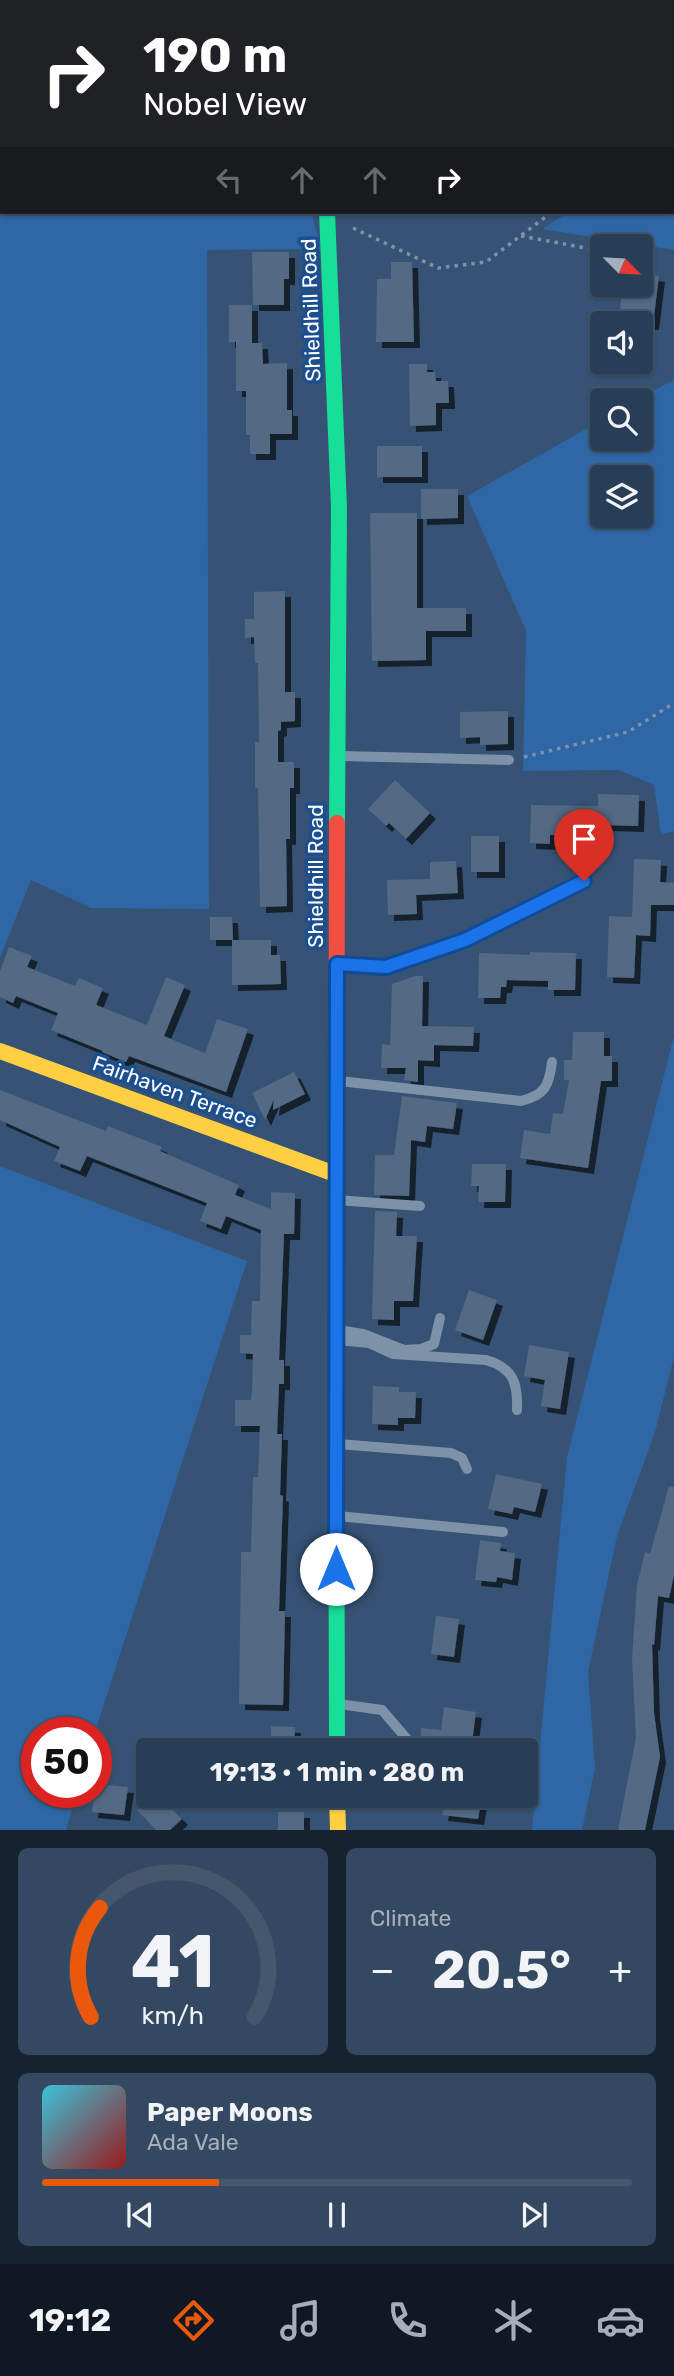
<!DOCTYPE html>
<meta charset="utf-8">
<style>
body{margin:0;font-family:Rubik,sans-serif;background:#344961;color:#f1f3f6;height:100vh;display:flex;flex-direction:column;font-size:26px;white-space:nowrap}
*{box-sizing:border-box;margin:0}
p{font-size:23px;color:#a5aeba}
.icon{flex:none;width:38px;height:38px;fill:none;stroke:currentColor;stroke-width:2;stroke-linecap:round;stroke-linejoin:round}
.map{position:relative;height:1830px;overflow:hidden}
.side{display:flex;flex-direction:column;gap:18px;padding:18px;background:#162230;flex:1}
.side>*{flex:none}
.top-card{position:absolute;left:0px;top:0px;width:676px;height:214px;box-shadow:0 2px 5px #0004,0 0 0 2px #44576d;background:#202124;color:#fff;overflow:hidden}
.needle{width:46px;rotate:114deg}
.buttons{position:absolute;left:590px;top:234px;display:grid;gap:14px}
.buttons a{display:grid;place-items:center;width:63px;height:63px;border-radius:7px;background:#283e57;box-shadow:0 2px 5px #0004,0 0 0 2px #44576d;font-size:35px}
.speed{position:absolute;left:21px;top:1717px;display:flex;gap:14px;font-size:35px;font-weight:700;text-align:center}
.speed>*{display:grid;place-content:center;width:91px;height:91px;border-radius:50%;background:#283e57;box-shadow:0 2px 5px #0004,0 0 0 2px #44576d;line-height:1}
.speed .limit{border:10px solid #d22;background:#fff;color:#111}
.pin{position:absolute;display:grid;place-items:center;width:60px;height:60px;color:#fff;margin:-72px -30px;border-radius:50% 50% 50% 0;rotate:-45deg;box-shadow:0 0 7px #0007}
.pin .icon{rotate:45deg}
.me{position:absolute;width:77px;margin:-38px;rotate:0deg;stroke-linejoin:round;filter:drop-shadow(0 0 5px #0008)}
.turn{display:flex;align-items:center;gap:24px;height:147px;padding:0 28px;font-size:32px}
.turn .icon{width:91px;height:91px;stroke-width:2.5}
.turn b{display:block;font-size:49px;line-height:60px}
.lanes{display:flex;align-items:center;height:66px;padding:0 28px;background:#0003;justify-content:center;gap:35px;direction:ltr}
.lanes .off{opacity:.35}
.big{font-size:52px;font-weight:700;line-height:1.1}
.side .tile{flex:1;display:flex;flex-direction:column;justify-content:center;gap:10px;min-width:0;padding:0 24px;border-radius:10px;background:#344961}
.side .dial{align-items:center;gap:0}
.dial svg{height:182px;overflow:visible;fill:none;stroke:#44576d;stroke-width:7;stroke-linecap:round;text-anchor:middle}
.dial text{fill:#f1f3f6;stroke:none}
.song{display:flex;align-items:center;gap:21px}
.cover{width:84px;height:84px;border-radius:10px;background:linear-gradient(135deg,hsl(190 70% 55%),hsl(0 70% 35%))}
.played{height:7px;border-radius:4px;background:linear-gradient(90deg,#ea580c 30%,#44576d 30%)}
.keys{display:flex;justify-content:space-around;direction:ltr}
.heat{display:flex;justify-content:space-between;align-items:center;font-size:38px;direction:ltr}
.side .tiles{flex:1;display:grid;gap:18px;grid-template-columns:1fr 1fr}
.tile:last-child{grid-column:span 2}
.trip{position:absolute;left:136px;top:1738px;width:402px;height:70px;border-radius:7px;background:#283e57;box-shadow:0 2px 5px #0004,0 0 0 2px #44576d;font-weight:700;line-height:70px;text-align:center}
.tabs{display:flex;height:112px;justify-content:space-around;align-items:center;background:#101923;color:#a5aeba}
.tabs .icon{width:49px;height:49px}
.tabs .selected{color:#ea580c}
.tabs b{font-size:32px;color:#f1f3f6}
.map>svg:first-child{display:block}
</style>
<div class="map">
<svg width="674" height="1830" viewBox="0 0 674 1830">
<defs>
<filter id="shadow"><feDropShadow dx="6" dy="6" stdDeviation="0" flood-color="#0009"/></filter>
</defs>
<rect width="100%" height="100%" fill="#365274"/>
<!-- green -->
<g fill="#2f66a5" fill-rule="evenodd">
<polygon points="0,0 246,2 2,2 2,212 311,212 322,249 207,250 209,909 91,908 31,880 0,958"/>
<polygon points="674,73 674,250 542,229 569,212 674,212"/>
<path d="M 674,375 L 674,831 L 661,835 L 654,785 L 619,770 L 523,771 L 526,631 L 467,496 L 602,420 L 602,439 L 640,439 L 640,401 L 636,401 L 673,380 ZM 602,478 L 640,478 L 640,516 L 602,516 Z"/>
<polygon points="674,1036 674,1357 655,1432 617,1536 588,1672 595,1768 582,1830 532,1830 567,1457"/>
<polygon points="0,1166 247,1261 95,1732 37,1732 37,1792 77,1792 66,1830 0,1830"/>
</g>
<!-- building -->
<g fill="#526984" filter="url(#shadow)">
<polygon points="252,252 289,252 289,279 284,279 284,305 253,305"/>
<polygon points="391,262 412,262 414,342 376,342 377,279 391,279"/>
<polygon points="640,273 659,276 653,324 618,324 623,285 640,285"/>
<polygon points="229,305 252,305 252,343 262,343 263,364 287,363 287,410 292,410 292,434 270,434 270,454 250,454 250,435 246,435 246,391 236,391 236,342 229,342"/>
<polygon points="409,364 427,364 427,372 435,372 436,381 448,381 449,403 436,403 436,425 410,426"/>
<rect x="377" y="446" width="45" height="31"/>
<polygon points="421,489 458,489 458,518 421,519"/>
<polygon points="370,513 417,513 417,608 466,608 466,631 426,631 426,660 372,661"/>
<polygon points="285,591 285,692 295,692 295,721 281,722 281,730 278,731 278,762 294,762 294,788 290,788 290,839 286,839 287,906 260,907 258,788 255,788 255,742 259,742 258,663 255,663 254,637 245,638 245,619 254,619 254,592"/>
<polygon points="508,711 508,744 480,745 480,737 460,738 460,712"/>
<polygon points="395,780 430,813 406,839 389,823 386,826 368,809"/>
<polygon points="598,794 639,795 638,826 569,824 568,835 550,835 550,844 530,843 531,805 598,806"/>
<rect x="471" y="836" width="28" height="36"/>
<polygon points="634,859 661,860 660,882 674,883 674,905 651,905 650,936 636,935 634,978 607,977 609,916 632,917"/>
<polygon points="456,861 458,893 416,895 417,914 388,915 387,880 430,879 430,862"/>
<polygon points="210,917 232,917 233,940 210,940"/>
<polygon points="232,940 271,940 271,955 280,955 281,984 232,985"/>
<polygon points="9,947 32,956 27,967 75,986 79,978 103,988 96,1005 147,1025 166,977 185,985 164,1036 205,1053 217,1019 248,1029 226,1092 129,1056 126,1062 102,1052 103,1051 51,1030 58,1013 16,996 13,1003 0,997 0,971"/>
<polygon points="530,952 576,953 575,990 548,990 548,981 507,980 506,987 501,987 500,998 478,998 479,953 530,955"/>
<polygon points="415,976 423,976 422,1026 474,1027 473,1046 434,1045 434,1061 418,1060 418,1082 404,1080 406,1068 381,1068 382,1044 390,1045 392,984"/>
<polygon points="573,1032 604,1032 604,1056 612,1056 612,1081 601,1081 588,1168 520,1158 524,1130 550,1134 553,1113 563,1114 569,1080 564,1080 564,1060 572,1060"/>
<polygon points="294,1072 305,1094 273,1110 274,1099 265,1120 252,1093"/>
<polygon points="0,1090 106,1131 108,1126 162,1147 160,1151 239,1185 235,1195 271,1209 271,1192 295,1193 294,1234 284,1234 279,1360 284,1360 284,1384 279,1384 277,1434 282,1434 280,1495 283,1496 279,1611 285,1611 283,1705 239,1704 241,1552 251,1552 253,1477 258,1477 260,1426 235,1426 235,1400 251,1400 252,1391 253,1354 240,1353 240,1335 251,1335 252,1301 260,1301 261,1230 226,1216 221,1229 200,1221 207,1203 87,1156 80,1171 54,1161 60,1147 0,1120"/>
<polygon points="402,1096 457,1103 453,1129 427,1126 425,1142 411,1140 409,1196 374,1195 375,1155 394,1155"/>
<polygon points="472,1164 506,1164 505,1202 478,1202 479,1186 471,1186"/>
<polygon points="375,1211 397,1212 396,1236 417,1236 413,1301 394,1301 394,1320 372,1319"/>
<polygon points="469,1290 497,1300 483,1340 455,1330"/>
<polygon points="529,1345 569,1352 560,1409 541,1406 545,1380 524,1376"/>
<polygon points="373,1386 399,1387 399,1392 416,1392 415,1418 398,1418 398,1425 372,1424"/>
<polygon points="496,1474 542,1484 535,1512 514,1507 512,1514 488,1509"/>
<polygon points="669,1486 674,1487 674,1575 669,1598 658,1596 654,1645 652,1644 654,1713 660,1757 645,1830 618,1830 636,1738 632,1659 637,1585 645,1552 650,1554"/>
<polygon points="480,1540 501,1543 500,1551 515,1553 512,1580 497,1577 496,1582 475,1580"/>
<polygon points="436,1616 459,1619 454,1657 431,1654"/>
<polygon points="444,1707 476,1712 471,1750 420,1750 421,1728 441,1730"/>
<polygon points="271,1726 295,1727 294,1750 271,1750"/>
<polygon points="96,1784 128,1787 124,1815 92,1812"/>
<polygon points="153,1796 159,1796 182,1819 170,1830 156,1830 137,1810"/>
<polygon points="445,1796 482,1796 478,1819 442,1815"/>
<rect x="278" y="1812" width="26" height="18"/>
</g>
<g fill="none" stroke-linecap="round" stroke-linejoin="round">
<!-- path -->
<g stroke="#7d92a8" stroke-width="3.5" stroke-dasharray="3.5 5" stroke-linecap="butt">
<polyline points="641,2 641,0"/>
<polyline points="353,228 438,268 486,262 552,212"/>
<polyline points="521,236 602,251"/>
<polyline points="524,757 628,732 674,703"/>
</g>
<!-- lane -->
<g stroke="#7d92a8" stroke-width="10">
<polyline points="341,756 509,760"/>
<path d="M 339,1081 L 521,1101 C 545,1095 549,1086 552,1062"/>
<polyline points="336,1200 420,1206"/>
<polyline points="338,1330 363,1334 404,1350 421,1349 434,1344 440,1318"/>
<path d="M 338,1340 L 369,1343 L 393,1354 L 486,1360 C 514,1368 518,1384 517,1410"/>
<polyline points="338,1444 451,1453 462,1458 467,1469"/>
<polyline points="338,1516 503,1532"/>
<polyline points="339,1704 382,1710 413,1746 412,1750"/>
</g>
<!-- fast -->
<g stroke="#16e098" stroke-width="16">
<polyline points="261,0 261,2"/>
<polyline points="327,212 339,508 337,823"/>
<polyline points="336,1353 337,1750"/>
</g>
<!-- slow -->
<g stroke="#ffcf43" stroke-width="16">
<polyline points="0,1051 335,1174"/>
<polyline points="337,1796 338,1830"/>
</g>
<!-- jam -->
<g stroke="#f24e42" stroke-width="16">
<polyline points="337,964 386,967 465,940 585,881"/>
<polyline points="336,1353 337,823"/>
</g>
</g>
<g fill="none" stroke-linecap="round" stroke-linejoin="round">
<!-- route casing -->
<g stroke="#114b97" stroke-width="18">
<polyline id="route" points="336,1569 337,964 386,967 465,940 584,881"/>
</g>
<!-- route -->
<use href="#route" stroke="#1a73e8" stroke-width="12"/>
</g>
<g text-anchor="middle" stroke-width="7" stroke-linejoin="round" paint-order="stroke">
<!-- street labels -->
<g font-size="21" fill="#fff" stroke="#1b4f8f">
<text transform="translate(311 310) rotate(-92)" y="7">Shieldhill Road</text>
<text transform="translate(316 876) rotate(-90)" y="7">Shieldhill Road</text>
<text transform="translate(175 1092) rotate(20)" y="7">Fairhaven Terrace</text>
</g>
</g>
</svg>
<div class="buttons">
<a><svg class="needle" viewBox="-14 -14 28 28"><path d="M0-13l5 13h-10z" fill="#e53935"/><path d="M0 13l5-13h-10z" fill="#a5aeba"/></svg></a>
<a><svg class="icon" aria-label="sound" viewBox="0 0 24 24"><path d="M4 9h4l5-4v14l-5-4H4zM17 9q2 3 0 6"/></svg></a>
<a><svg class="icon" aria-label="search" viewBox="0 0 24 24"><circle cx="10" cy="10" r="6"/><path d="M15 15l6 6"/></svg></a>
<a><svg class="icon" aria-label="layers" viewBox="0 0 24 24"><path d="M12 4l9 5-9 5-9-5zM3 14l9 5 9-5"/></svg></a>
</div>
<div class="speed"><div class="limit">50</div></div>
<div class="pin" style="left:584px;top:881px;background:#d93025"><svg class="icon" aria-label="arrive" viewBox="0 0 24 24"><path d="M6 21V4h12l-3 4 3 4H6"/></svg></div>
<svg class="me" style="left:336px;top:1569px" viewBox="-20 -20 40 40"><circle r="19" fill="#fff"/><path d="M0-13L10 11 0 6-10 11z" fill="#1a73e8"/></svg>
<div class="trip">19:13 · 1 min · 280 m</div>
<div class="top-card">
<div class="turn"><svg class="icon" aria-label="right" viewBox="0 0 24 24"><path d="M7 20v-9h11M14 6l5 5-5 5"/></svg><div><b>190 m</b>Nobel View</div></div>
<div class="lanes"><svg class="icon off" aria-label="left" viewBox="0 0 24 24"><path d="M17 20v-9H6M10 6l-5 5 5 5"/></svg><svg class="icon off" aria-label="ahead" viewBox="0 0 24 24"><path d="M12 20V5M6 11l6-6 6 6"/></svg><svg class="icon off" aria-label="ahead" viewBox="0 0 24 24"><path d="M12 20V5M6 11l6-6 6 6"/></svg><svg class="icon" aria-label="right" viewBox="0 0 24 24"><path d="M7 20v-9h11M14 6l5 5-5 5"/></svg></div>
</div>
</div>
<section class="side">
<div class="tiles">
<div class="tile dial"><svg viewBox="0 0 100 80">
<path d="M14 69A42 42 0 1 1 86 69"/>
<path d="M14 69A42 42 0 0 1 18 21" stroke="#ea580c"/>
<text x="50" y="56" font-size="32" font-weight="700">41</text>
<text x="50" y="72" font-size="11">km/h</text>
</svg></div>
<div class="tile"><p>Climate</p>
<div class="heat"><a>−</a><b class="big">20.5°</b><a>+</a></div>
</div>
<div class="tile">
<div class="song"><i class="cover"></i><div><b>Paper Moons</b><p>Ada Vale</p></div></div>
<div class="played"></div>
<div class="keys"><svg class="icon" aria-label="previous" viewBox="0 0 24 24"><path d="M18 5L8 12l10 7zM5 5v14"/></svg><svg class="icon" aria-label="pause" viewBox="0 0 24 24"><path d="M8 5v14M16 5v14"/></svg><svg class="icon" aria-label="next" viewBox="0 0 24 24"><path d="M6 5l10 7-10 7zM19 5v14"/></svg></div>
</div>
</div>
</section>
<nav class="tabs">
<b>19:12</b>
<svg class="icon selected" aria-label="directions" viewBox="0 0 24 24"><path d="M12 3l9 9-9 9-9-9zM9 14v-3h6M13 9l2 2-2 2"/></svg>
<svg class="icon" aria-label="music" viewBox="0 0 24 24"><path d="M9 18V5l10-2v13"/><circle cx="6" cy="18" r="3"/><circle cx="16" cy="16" r="3"/></svg>
<svg class="icon" aria-label="phone" viewBox="0 0 24 24"><path d="M5 4h4l2 5-3 2q2 4 5 5l2-3 5 2v4C11 20 4 13 5 4z"/></svg>
<svg class="icon" aria-label="climate" viewBox="0 0 24 24"><path d="M12 3v18M4 7l16 10M4 17L20 7"/></svg>
<svg class="icon" aria-label="car" viewBox="0 0 24 24"><path d="M5 17H2v-5l4-1 3-4h7l3 4 3 1v5h-3M9 17h6M6 11h13"/><circle cx="7" cy="17" r="2"/><circle cx="17" cy="17" r="2"/></svg>
</nav>
